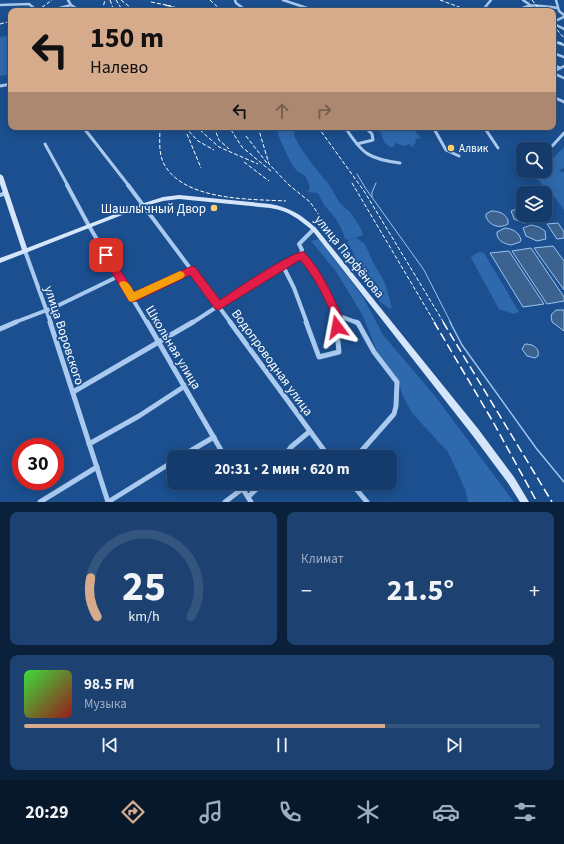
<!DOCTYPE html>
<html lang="ru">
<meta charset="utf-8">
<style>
body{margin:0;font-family:"Source Sans 3",sans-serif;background:#1d4271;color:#f1f3f6;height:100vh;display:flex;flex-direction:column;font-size:15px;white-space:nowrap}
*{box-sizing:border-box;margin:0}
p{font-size:13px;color:#9dadc1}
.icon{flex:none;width:22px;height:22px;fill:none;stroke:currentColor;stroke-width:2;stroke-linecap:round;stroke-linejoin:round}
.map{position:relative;height:502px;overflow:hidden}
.side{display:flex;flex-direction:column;gap:10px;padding:10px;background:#0b203b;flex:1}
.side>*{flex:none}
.top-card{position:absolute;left:8px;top:8px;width:548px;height:122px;border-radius:8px;box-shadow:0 2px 10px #0003,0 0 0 1px #33557e;background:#d6ab8b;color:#111;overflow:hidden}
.buttons{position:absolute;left:516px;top:142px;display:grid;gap:8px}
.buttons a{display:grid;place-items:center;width:36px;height:36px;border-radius:8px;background:#143b6b;box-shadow:0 2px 10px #0003,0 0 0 1px #33557e;font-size:20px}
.speed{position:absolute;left:12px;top:438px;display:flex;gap:8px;font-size:20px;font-weight:700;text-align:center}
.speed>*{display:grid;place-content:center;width:52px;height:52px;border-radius:50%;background:#143b6b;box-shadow:0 2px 10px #0003,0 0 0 1px #33557e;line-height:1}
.speed .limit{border:6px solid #d22;background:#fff;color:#111}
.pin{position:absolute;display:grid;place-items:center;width:34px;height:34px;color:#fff;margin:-17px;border-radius:8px;box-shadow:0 2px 6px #0006}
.me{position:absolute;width:44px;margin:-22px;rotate:347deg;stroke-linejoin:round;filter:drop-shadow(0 0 3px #0008)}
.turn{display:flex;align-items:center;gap:14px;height:84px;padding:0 16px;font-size:18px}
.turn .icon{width:52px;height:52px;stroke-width:2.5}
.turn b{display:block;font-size:28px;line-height:34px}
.lanes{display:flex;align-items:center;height:38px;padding:0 16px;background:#0003;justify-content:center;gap:20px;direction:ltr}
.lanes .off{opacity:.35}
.big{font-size:30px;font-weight:700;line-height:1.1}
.side .card{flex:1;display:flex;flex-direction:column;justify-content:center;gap:6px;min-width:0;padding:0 14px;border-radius:8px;background:#1d4271}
.side .dial{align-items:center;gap:0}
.dial svg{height:104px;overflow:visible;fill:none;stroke:#33557e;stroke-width:7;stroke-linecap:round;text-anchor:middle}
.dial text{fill:#f1f3f6;stroke:none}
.song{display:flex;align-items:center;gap:12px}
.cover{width:48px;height:48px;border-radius:6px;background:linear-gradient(135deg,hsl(120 70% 55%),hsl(0 70% 35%))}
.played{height:4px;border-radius:2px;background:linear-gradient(90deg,#d6ab8b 70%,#33557e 70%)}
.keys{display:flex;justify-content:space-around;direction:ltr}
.heat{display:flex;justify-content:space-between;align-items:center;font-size:22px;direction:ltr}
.side .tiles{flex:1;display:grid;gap:10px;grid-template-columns:1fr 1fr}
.card:last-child{grid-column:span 2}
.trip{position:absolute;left:167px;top:450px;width:230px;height:40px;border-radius:8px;background:#143b6b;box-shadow:0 2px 10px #0003,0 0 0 1px #33557e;font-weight:700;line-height:40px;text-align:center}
.menu{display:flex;height:64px;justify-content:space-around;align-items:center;background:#08182b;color:#9dadc1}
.menu .icon{width:28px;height:28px}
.menu .on{color:#d6ab8b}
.menu b{font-size:18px;color:#f1f3f6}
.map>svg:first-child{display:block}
</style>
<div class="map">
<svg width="564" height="502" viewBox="0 0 564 502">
<rect width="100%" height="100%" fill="#1b4f8f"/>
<!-- green -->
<g fill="#2e69ad">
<polygon points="10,35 11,74 0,76 0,37"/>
<path d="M 276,127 L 288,127 L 294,132 C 293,142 318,171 325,180 C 331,185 335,197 341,204 C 343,207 347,209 350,212 C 355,219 361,227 363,235 L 349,240 L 357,238 L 365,244 L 373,262 L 385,283 L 392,308 L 390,309 L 379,301 C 379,296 379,288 376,283 C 373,278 367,278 363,274 C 355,265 355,250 347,243 L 349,240 L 345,239 L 343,232 L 336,219 L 324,205 L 318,193 L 308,192 L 310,187 C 308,182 307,177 302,174 C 302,174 297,171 297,171 C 290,163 278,137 276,127 Z"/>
<polygon points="378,127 411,127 421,138 415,139 416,143 413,145 415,149 409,144 404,146 395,143 393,147 390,147 385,143"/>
<polygon points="564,147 564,168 558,171 564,172 564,210 553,195 537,179 536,171 545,171 545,157 551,160"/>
<polygon points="319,239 363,297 383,335 435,396 514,502 468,502 465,489 448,452 412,413 403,396 398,381 378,354 363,316 337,273 311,241"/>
<polygon points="479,252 484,253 519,312 513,314 499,309 471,258 472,256"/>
</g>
<!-- water -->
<g fill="#3c6290" stroke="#9cc4f0">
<polygon points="519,208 523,208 523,215 533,215 533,221 524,223 514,219 511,211"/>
<path d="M 491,211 C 498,211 505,213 508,220 L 508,224 C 499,229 490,226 486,217 L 486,214 Z"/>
<polygon points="558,223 564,232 564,238 557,239 547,224"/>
<polygon points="531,225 539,227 545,231 546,239 537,241 526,236 523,228"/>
<path d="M 505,228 C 513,229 519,232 521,240 L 520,242 L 511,245 C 504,244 496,240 497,232 Z"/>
<polygon points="553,246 564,261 564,290 534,248"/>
<polygon points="531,248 564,297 564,301 547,304 512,251"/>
<polygon points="509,251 544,304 523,307 490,253"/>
<polygon points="556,310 564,310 564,331 552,322 551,315"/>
<path d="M 525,344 C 533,344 540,348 538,356 L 535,358 L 527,356 L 522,349 Z"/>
</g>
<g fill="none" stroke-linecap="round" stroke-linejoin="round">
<!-- stream-far1 -->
<g stroke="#9cc4f0" stroke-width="1">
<polyline points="357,174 366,189 424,270 451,323"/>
<polyline points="372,197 372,192 376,183"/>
</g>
<!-- stream -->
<polyline stroke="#9cc4f0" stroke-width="1.5" points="450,322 462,345 536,448 564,482"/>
<!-- street-far3 -->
<g stroke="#a9c9ee" stroke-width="2.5">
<polyline points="68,0 71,5 76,8 75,11"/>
<polyline points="235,0 236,3 247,11"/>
<polyline points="283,0 316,11"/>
<polyline points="523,0 530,5"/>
<polyline points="556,0 559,11 564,15"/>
<polyline points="0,5 29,4 35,9"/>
<polyline points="48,11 71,5"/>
<polyline points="450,11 454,11"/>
<polyline points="482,11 491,0"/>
<path d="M 517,11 C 529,2 543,6 557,8"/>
<polyline points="553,22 564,17"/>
<polyline points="554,24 564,29"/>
<polyline points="553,41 564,45"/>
<polyline points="553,53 564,57"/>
<polyline points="553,65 560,68"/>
<polyline points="553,72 564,66"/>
<polyline points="553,73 564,78"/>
</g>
<!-- street-far2 -->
<g stroke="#a9c9ee" stroke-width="3">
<polyline points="0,86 11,84"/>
<polyline points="553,97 564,102"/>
<polyline points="83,127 129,186"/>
<path d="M 345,127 C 362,154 369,159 400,163"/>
<polyline points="433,127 446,150 459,156"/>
<polyline points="484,127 498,148"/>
<polyline points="45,144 68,186"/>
<polyline points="357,144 373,140 372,134 365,127"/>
<polyline points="545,154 564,133"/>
</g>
<!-- street-far1 -->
<g stroke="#a9c9ee" stroke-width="4">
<polyline points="67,185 89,226 147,323"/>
<polyline points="128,185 231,323"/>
<polyline points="0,195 6,193"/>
<polyline points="25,251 51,323"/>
<polyline points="301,255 313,268 337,316"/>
<polyline points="283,266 294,288 307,323"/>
<polyline points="132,298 192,270"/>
<polyline points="13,323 55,307 119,276"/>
<polyline points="192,323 272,271 301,255 302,250 299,244 314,229"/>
<polyline points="336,323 336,318 339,316 358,323"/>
</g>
<!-- street -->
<g stroke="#a9c9ee" stroke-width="5">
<polyline points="50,322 108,502"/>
<polyline points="147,322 225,457"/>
<polyline points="230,322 329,457"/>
<polyline points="306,322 319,357 339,352 336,322"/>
<polyline points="356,322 358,323 374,352 397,382 396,406 394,414 356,457"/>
<polyline points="0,329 16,322"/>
<polyline points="73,392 193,322"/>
<polyline points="89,444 139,416 185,386"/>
<polyline points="180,457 214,437"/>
<polyline points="284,457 291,447 309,432"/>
<polyline points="239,483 251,502"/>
<polyline points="351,483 367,502"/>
<polyline points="249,496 263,483"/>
<polyline points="40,502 97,467"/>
<polyline points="108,502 174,461"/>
<polyline points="225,502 242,489"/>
</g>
<!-- secondary -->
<path fill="#d6e6fa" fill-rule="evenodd" d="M 0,174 L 3,176 L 27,248 L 141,204 L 163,197 L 179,195 L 270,204 C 291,208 300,214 316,228 L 479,430 L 514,477 L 529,502 L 520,502 L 508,483 L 473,436 L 312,230 C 297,218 289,211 270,208 L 179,199 L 163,201 L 145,206 L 0,263 L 0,258 L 22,250 L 0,184 Z"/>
<!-- rail-far1 -->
<g stroke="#fff" stroke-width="1" stroke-dasharray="4 2" stroke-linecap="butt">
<polyline points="110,0 114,11"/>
<polyline points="116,0 123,11"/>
<polyline points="121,0 135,11"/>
<polyline points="210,0 222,11"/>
<polyline points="440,0 470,11"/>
<polyline points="532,0 541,11"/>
<polyline points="151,2 171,6"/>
<polyline points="37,11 52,0"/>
<polyline points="102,11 105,0"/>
<polyline points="186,11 165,5 191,11"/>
<polyline points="0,24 11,21"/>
<polyline points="553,25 564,38"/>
<polyline points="553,40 564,44"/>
<path d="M 160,127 C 160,138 158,153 164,164 C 184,201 250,199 286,201"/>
<polyline points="185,127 198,141 214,150"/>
<polyline points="214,127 219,140 229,149"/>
<polyline points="258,127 269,164 289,185 310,202 333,235"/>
<polyline points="318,127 364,191 444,323"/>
<polyline points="200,130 219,147 258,164"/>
<polyline points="231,130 242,147 272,172"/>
<polyline points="187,134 201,168"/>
<polyline points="246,136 267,163"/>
<polyline points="244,162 269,181"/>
<polyline points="352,183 435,323"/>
</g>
<!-- rail -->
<g stroke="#fff" stroke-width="1.5" stroke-dasharray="9 4" stroke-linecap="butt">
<polyline points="434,322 492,420 537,502"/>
<polyline points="443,322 552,502"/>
</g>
</g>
<!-- route -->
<path fill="#e11d48" stroke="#92132f" d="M 106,251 L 109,252 L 134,292 L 192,266 L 195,267 L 220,300 C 232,292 295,249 304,252 C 322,271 331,293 342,316 C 340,321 343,325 341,330 L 337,332 L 334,330 L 331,318 L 332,315 C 323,295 315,277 300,260 L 219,310 L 215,309 L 190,275 L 136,301 L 132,302 L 129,301 L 101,255 Z"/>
<!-- slow -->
<path fill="#f59e0b" d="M 180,271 L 183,272 L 185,275 L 183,278 L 132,302 L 129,301 L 119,284 L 120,282 C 128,279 131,287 134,292 Z"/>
<!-- markers -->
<g fill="#ffd166" stroke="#1b4f8f" stroke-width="1.5">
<circle cx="451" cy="148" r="4"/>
<circle cx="214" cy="208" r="4"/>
</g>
<g text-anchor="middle" stroke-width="3.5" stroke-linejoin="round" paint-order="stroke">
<!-- far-poi labels -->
<g font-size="11" fill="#fff" stroke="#1b4f8f" text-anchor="start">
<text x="459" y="152">Алвик</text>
</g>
<!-- poi labels -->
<g font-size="13" fill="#fff" stroke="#1b4f8f" text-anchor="end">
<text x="206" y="213">Шашлычный Двор</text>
</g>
<!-- street labels -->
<g font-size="13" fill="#fff" stroke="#1b4f8f">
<text transform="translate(350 256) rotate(51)" y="5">улица Парфёнова</text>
<text transform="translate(65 335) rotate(72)" y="5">улица Воровского</text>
<text transform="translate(174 347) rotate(59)" y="5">Школьная улица</text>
<text transform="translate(273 362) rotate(54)" y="5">Водопроводная улица</text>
</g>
</g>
</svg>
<div class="buttons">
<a><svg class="icon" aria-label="search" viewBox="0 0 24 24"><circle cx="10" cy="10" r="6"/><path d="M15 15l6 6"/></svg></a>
<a><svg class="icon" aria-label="layers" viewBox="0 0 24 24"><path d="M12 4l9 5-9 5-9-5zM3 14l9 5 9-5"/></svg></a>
</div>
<div class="speed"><div class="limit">30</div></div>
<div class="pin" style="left:106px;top:255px;background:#d93025"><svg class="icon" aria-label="arrive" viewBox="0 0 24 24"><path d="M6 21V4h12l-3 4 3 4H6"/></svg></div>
<svg class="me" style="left:337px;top:327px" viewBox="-20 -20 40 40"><path d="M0-17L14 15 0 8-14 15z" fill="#e11d48" stroke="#fff" stroke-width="4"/></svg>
<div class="trip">20:31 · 2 мин · 620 m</div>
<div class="top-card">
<div class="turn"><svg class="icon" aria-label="left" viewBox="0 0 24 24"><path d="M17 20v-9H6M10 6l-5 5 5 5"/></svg><div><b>150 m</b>Налево</div></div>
<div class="lanes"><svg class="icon" aria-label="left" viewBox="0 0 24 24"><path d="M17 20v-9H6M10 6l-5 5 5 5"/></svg><svg class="icon off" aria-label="ahead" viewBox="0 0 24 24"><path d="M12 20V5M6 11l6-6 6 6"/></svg><svg class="icon off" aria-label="right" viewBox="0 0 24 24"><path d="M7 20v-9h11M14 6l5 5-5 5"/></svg></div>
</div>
</div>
<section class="side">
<div class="tiles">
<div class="card dial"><svg viewBox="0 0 100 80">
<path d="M14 69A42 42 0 1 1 86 69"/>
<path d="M14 69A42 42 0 0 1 9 39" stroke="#d6ab8b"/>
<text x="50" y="56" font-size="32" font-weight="700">25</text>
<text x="50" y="72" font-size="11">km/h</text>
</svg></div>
<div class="card"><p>Климат</p>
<div class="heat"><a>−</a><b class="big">21.5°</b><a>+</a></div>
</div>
<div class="card">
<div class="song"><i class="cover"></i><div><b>98.5 FM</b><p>Музыка</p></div></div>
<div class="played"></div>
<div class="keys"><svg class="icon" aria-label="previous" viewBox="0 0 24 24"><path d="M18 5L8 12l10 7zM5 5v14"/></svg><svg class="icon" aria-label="pause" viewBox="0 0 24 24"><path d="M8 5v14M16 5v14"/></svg><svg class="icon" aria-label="next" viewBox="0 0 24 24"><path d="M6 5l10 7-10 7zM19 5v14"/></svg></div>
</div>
</div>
</section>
<nav class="menu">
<b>20:29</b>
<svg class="icon on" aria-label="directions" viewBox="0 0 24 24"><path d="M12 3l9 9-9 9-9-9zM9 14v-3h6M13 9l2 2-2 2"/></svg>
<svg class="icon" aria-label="music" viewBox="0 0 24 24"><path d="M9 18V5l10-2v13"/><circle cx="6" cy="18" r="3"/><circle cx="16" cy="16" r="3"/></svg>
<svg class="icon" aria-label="phone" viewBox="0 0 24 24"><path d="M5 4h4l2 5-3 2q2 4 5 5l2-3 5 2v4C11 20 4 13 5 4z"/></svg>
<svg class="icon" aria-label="climate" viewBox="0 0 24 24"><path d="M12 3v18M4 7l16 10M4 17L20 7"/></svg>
<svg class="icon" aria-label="car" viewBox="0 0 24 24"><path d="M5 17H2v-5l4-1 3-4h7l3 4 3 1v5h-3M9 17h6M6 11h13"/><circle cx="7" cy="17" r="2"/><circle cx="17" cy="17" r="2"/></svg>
<svg class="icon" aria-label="filters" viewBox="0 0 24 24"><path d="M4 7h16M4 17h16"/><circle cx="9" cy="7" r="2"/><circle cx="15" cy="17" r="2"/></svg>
</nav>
